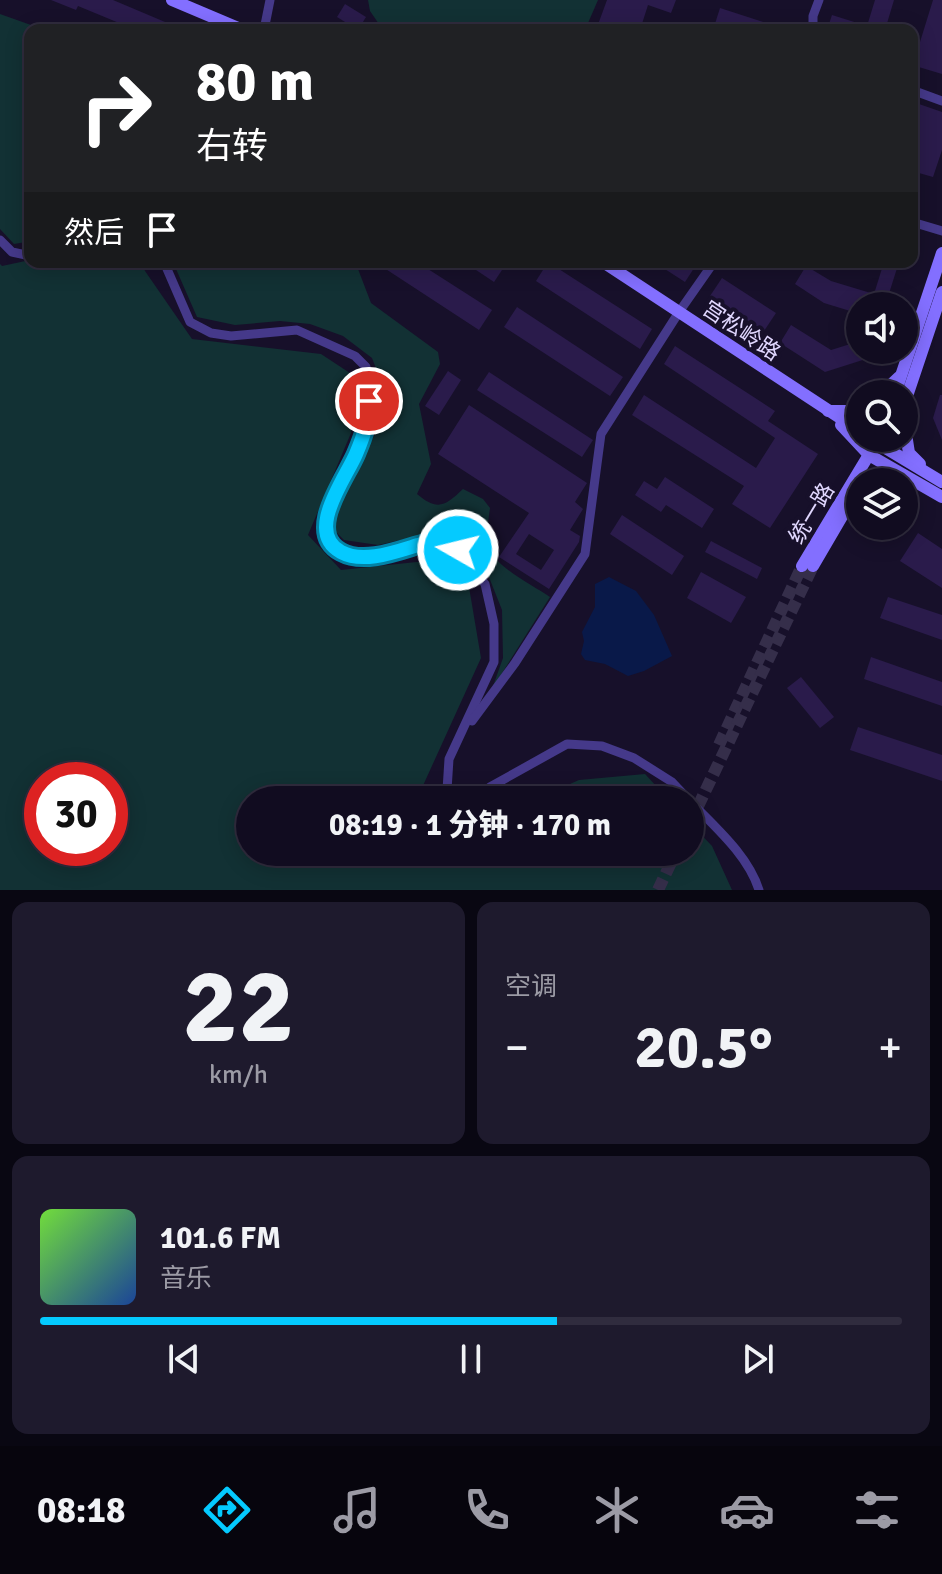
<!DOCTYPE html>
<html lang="zh">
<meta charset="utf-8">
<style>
body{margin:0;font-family:Signika,"Noto Sans SC",sans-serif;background:#1e1a2d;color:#f1f3f6;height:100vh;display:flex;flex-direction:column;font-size:30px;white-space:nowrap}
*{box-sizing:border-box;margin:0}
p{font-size:26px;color:#9c9ba5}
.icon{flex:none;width:44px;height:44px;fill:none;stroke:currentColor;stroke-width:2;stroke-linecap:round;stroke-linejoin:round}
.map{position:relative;height:890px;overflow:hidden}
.sheet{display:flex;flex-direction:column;gap:12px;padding:12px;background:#090712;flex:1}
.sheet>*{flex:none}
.guide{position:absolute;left:24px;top:24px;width:894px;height:244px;border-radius:16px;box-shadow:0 4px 20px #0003,0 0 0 2px #302c3e;background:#202124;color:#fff;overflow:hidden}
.tools{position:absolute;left:846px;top:292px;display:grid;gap:16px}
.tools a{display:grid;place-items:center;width:72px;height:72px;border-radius:50%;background:#110c20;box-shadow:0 4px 20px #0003,0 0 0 2px #302c3e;font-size:40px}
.speed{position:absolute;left:24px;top:762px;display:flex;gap:16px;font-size:40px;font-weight:700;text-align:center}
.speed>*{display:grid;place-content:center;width:104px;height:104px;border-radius:50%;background:#110c20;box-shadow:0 4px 20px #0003,0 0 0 2px #302c3e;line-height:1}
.speed .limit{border:12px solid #d22;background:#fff;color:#111}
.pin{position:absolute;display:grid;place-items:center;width:68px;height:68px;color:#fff;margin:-34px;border:4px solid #fff;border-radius:50%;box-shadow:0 2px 8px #0007}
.me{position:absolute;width:88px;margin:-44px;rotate:278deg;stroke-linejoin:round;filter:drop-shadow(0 0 6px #0008)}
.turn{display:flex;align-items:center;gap:28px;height:168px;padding:0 40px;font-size:36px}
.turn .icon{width:104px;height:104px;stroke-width:2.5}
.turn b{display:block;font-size:56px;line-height:68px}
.then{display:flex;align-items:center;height:76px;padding:0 40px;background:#0003;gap:16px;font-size:30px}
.big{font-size:60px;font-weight:800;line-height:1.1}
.sheet .tile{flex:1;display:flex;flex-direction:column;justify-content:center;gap:12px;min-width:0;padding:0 28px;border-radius:16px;background:#1e1a2d}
.sheet .dial{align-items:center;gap:0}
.dial b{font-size:104px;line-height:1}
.song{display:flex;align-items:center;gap:24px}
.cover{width:96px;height:96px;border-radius:12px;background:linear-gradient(135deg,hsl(100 70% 55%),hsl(220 70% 35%))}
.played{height:8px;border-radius:4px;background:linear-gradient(90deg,#04caff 60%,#302c3e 60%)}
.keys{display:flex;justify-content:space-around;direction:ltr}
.heat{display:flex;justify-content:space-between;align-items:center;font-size:44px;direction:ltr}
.sheet .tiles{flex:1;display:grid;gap:12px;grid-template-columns:1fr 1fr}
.tile:last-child{grid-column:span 2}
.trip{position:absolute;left:236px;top:786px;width:468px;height:80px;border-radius:40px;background:#110c20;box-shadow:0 4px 20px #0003,0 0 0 2px #302c3e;font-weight:800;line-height:80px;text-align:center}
.tabs{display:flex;height:128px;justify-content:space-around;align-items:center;background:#07050d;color:#9c9ba5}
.tabs .icon{width:56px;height:56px}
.tabs .selected{color:#04caff}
.tabs b{font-size:36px;color:#f1f3f6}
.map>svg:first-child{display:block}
</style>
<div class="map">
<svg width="942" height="890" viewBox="0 0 942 890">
<rect width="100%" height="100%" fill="#17102a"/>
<!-- green -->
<g fill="#123134" fill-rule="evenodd">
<polygon points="368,0 598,0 585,30 383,30 370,11"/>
<polygon points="0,14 45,30 30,30 30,230 26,242 14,244 0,229"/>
<path d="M 30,260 L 30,262 L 141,262 L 145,271 L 192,339 L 321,354 L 359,379 L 351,433 L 308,535 L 341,570 L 426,561 L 469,587 L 481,658 L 421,790 L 433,800 L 250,800 L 250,852 L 690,852 L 690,823 L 712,846 L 732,890 L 0,890 L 0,264 L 2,266 ZM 110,780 L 110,848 L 42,848 L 42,780 Z"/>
<path d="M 173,262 L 358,262 L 358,269 L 371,303 L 438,352 L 440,364 L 419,404 L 431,464 L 417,494 C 438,512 446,505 463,489 L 483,499 L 490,508 C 488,523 485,539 492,553 C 500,569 535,587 550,597 L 492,689 L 503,658 L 502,610 L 485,567 L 455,540 L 423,535 L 378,545 L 344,540 L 336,532 L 333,510 L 378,429 L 379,376 L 372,358 L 343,336 L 310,324 L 280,321 L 235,325 L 197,317 Z"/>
<polygon points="645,774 669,800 534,800 579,780"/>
</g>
<!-- water -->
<polygon fill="#091949" points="609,577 636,591 654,615 672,656 644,671 628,676 605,664 585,660 581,654 584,641 582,632 595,607 595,584"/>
<!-- building -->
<g fill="#2a1b4b" fill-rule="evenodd">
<polygon points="51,0 113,0 184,30 136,30 78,6 76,10"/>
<polygon points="607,0 676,0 671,13 648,5 640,30 596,30"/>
<polygon points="875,0 894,0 885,30 827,30 832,15 867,26"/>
<polygon points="933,0 942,0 942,74 912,65 912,40 920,42"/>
<polygon points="345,4 366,17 358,30 337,17"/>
<polygon points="720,8 782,28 782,30 713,30"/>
<polygon points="919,104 942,112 942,150 933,177 912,171 912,119 914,120"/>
<polygon points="375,262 417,262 492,310 479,330"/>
<polygon points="477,262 490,262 502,270 494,282 473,268"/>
<polygon points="548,262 652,329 640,349 536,281"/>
<polygon points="654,262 698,262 685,282"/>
<polygon points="884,262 899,262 885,306 860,306 860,314 824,303 795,284 806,266 831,281 874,294"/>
<polygon points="722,278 776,313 764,331 710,296"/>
<polygon points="517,307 623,377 610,396 504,327"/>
<polygon points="791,325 831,350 860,341 860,350 872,350 869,358 825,372 780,343"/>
<polygon points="675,346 775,411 768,421 818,454 770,528 732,504 744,486 632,415 644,395 756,468 775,438 664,364"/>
<polygon points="448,371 461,380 439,415 425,406"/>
<polygon points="489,372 593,440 582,457 477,390"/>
<polygon points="940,395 942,395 942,440 933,418"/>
<path d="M 469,405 L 587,483 L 575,502 L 583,509 L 570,530 L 580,536 L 579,542 L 549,589 L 499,557 L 529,513 L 438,454 ZM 529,534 L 554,550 L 541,570 L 516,554 Z"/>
<polygon points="665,477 714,509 702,528 666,505 661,512 635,495 644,481 657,489"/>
<polygon points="622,515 684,556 672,575 610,534"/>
<polygon points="918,533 942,549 942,588 900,561"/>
<polygon points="711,541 762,568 757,579 705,552"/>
<polygon points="701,572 746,597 731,623 687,598"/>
<polygon points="888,597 942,615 942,640 880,618"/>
<polygon points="871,657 942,682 942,706 864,679"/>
<polygon points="801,677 834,717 820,728 787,688"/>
<polygon points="858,727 942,755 942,781 850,750"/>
</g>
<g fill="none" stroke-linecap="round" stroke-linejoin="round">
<!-- secondary-tunnel -->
<g stroke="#352e4a" stroke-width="12" stroke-dasharray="12 6" stroke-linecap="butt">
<polyline points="719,745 802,566"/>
<polyline points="690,823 813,566"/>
<polyline points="658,890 676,852"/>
</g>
<!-- street -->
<g stroke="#45398a" stroke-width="9">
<polyline points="264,30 270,0"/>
<polyline points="813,30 813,16 819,0"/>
<polyline points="912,90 942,101"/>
<polyline points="912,222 942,231"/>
<polyline points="0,240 12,252 26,255 30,250"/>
<polyline points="164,262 190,322 211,333 231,336 297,330 355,356 366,367 370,382 369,420 355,458 338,486 328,512 326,533 334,548 346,555 378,557 436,540 458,550 485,584 494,624 494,662 449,759 447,790 455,800"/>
<polyline points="472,721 515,663 585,554 601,434 679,312 714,262"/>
<polyline points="479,800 490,787 567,744 602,746 634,758 672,782 689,800"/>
<path d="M 690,801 C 715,827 748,855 759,890"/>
</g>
<!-- secondary -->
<g stroke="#836fff" stroke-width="12">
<polyline points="172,0 243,30"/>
<polyline points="603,262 860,431"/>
<polyline points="881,394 899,377"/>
<polyline points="895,394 942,253"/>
<polyline points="904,405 942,292"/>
<polyline points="828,411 856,411 860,409"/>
<polyline points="904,421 909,453 920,464"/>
<polyline points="841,425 869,455 942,497"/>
<polyline points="869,438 942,482"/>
<polyline points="863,482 885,474 903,475"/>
<polyline points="802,566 879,438"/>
<polyline points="813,566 858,489"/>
</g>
</g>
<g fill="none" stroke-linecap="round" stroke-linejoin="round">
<!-- route casing -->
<g stroke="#0383a6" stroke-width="20">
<path id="route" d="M 369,401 C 369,421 364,435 356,454 C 346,478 304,532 341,552 C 363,564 395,552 418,545 C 423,544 431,540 436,540 C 442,541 452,547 458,550"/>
</g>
<!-- route -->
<use href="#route" stroke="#04caff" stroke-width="14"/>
</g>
<g text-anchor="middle" stroke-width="8" stroke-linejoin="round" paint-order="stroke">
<!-- street labels -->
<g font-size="22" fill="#e1d8ff" stroke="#17102a">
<text transform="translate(742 330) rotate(34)" y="8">宫松岭路</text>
<text transform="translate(811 513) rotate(-59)" y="8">统一路</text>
</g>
</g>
</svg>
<div class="tools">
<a><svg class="icon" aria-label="sound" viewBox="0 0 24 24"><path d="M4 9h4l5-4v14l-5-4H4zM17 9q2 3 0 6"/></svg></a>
<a><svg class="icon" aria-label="search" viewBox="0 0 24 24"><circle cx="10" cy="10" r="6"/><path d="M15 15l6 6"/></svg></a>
<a><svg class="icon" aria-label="layers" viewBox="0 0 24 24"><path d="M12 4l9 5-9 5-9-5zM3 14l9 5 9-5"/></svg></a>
</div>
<div class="speed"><div class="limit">30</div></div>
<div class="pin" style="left:369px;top:401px;background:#d93025"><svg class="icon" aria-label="arrive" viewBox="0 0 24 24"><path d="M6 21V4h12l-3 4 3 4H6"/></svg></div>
<svg class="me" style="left:458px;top:550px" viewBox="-20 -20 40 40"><circle r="17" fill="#04caff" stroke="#fff" stroke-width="3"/><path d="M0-11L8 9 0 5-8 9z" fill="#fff"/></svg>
<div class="trip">08:19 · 1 分钟 · 170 m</div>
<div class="guide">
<div class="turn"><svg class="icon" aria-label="right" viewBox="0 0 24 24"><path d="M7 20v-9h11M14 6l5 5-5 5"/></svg><div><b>80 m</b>右转</div></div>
<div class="then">然后<svg class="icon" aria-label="arrive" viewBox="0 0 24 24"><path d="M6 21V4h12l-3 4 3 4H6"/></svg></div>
</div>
</div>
<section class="sheet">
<div class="tiles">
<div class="tile dial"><b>22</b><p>km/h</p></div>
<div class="tile"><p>空调</p>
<div class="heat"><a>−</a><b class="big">20.5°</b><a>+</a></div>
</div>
<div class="tile">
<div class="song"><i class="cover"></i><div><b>101.6 FM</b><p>音乐</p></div></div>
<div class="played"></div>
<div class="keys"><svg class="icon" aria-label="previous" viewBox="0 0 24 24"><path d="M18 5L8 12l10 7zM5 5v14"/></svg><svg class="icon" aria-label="pause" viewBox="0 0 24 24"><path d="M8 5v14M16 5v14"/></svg><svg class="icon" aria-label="next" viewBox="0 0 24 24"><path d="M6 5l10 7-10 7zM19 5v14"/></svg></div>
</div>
</div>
</section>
<nav class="tabs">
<b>08:18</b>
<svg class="icon selected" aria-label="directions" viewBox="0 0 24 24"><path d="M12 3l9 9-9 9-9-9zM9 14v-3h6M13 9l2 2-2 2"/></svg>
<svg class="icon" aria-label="music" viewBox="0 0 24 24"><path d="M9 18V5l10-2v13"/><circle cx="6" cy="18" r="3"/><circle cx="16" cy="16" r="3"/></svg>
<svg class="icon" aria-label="phone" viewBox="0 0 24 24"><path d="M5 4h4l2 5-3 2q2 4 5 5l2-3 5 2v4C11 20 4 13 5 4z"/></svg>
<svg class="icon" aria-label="climate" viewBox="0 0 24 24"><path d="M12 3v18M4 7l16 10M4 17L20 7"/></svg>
<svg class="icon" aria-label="car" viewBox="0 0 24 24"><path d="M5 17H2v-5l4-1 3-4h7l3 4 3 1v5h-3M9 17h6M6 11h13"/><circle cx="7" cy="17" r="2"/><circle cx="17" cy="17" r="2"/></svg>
<svg class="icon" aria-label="filters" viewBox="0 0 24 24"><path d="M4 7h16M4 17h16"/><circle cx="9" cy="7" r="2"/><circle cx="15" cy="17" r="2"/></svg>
</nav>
